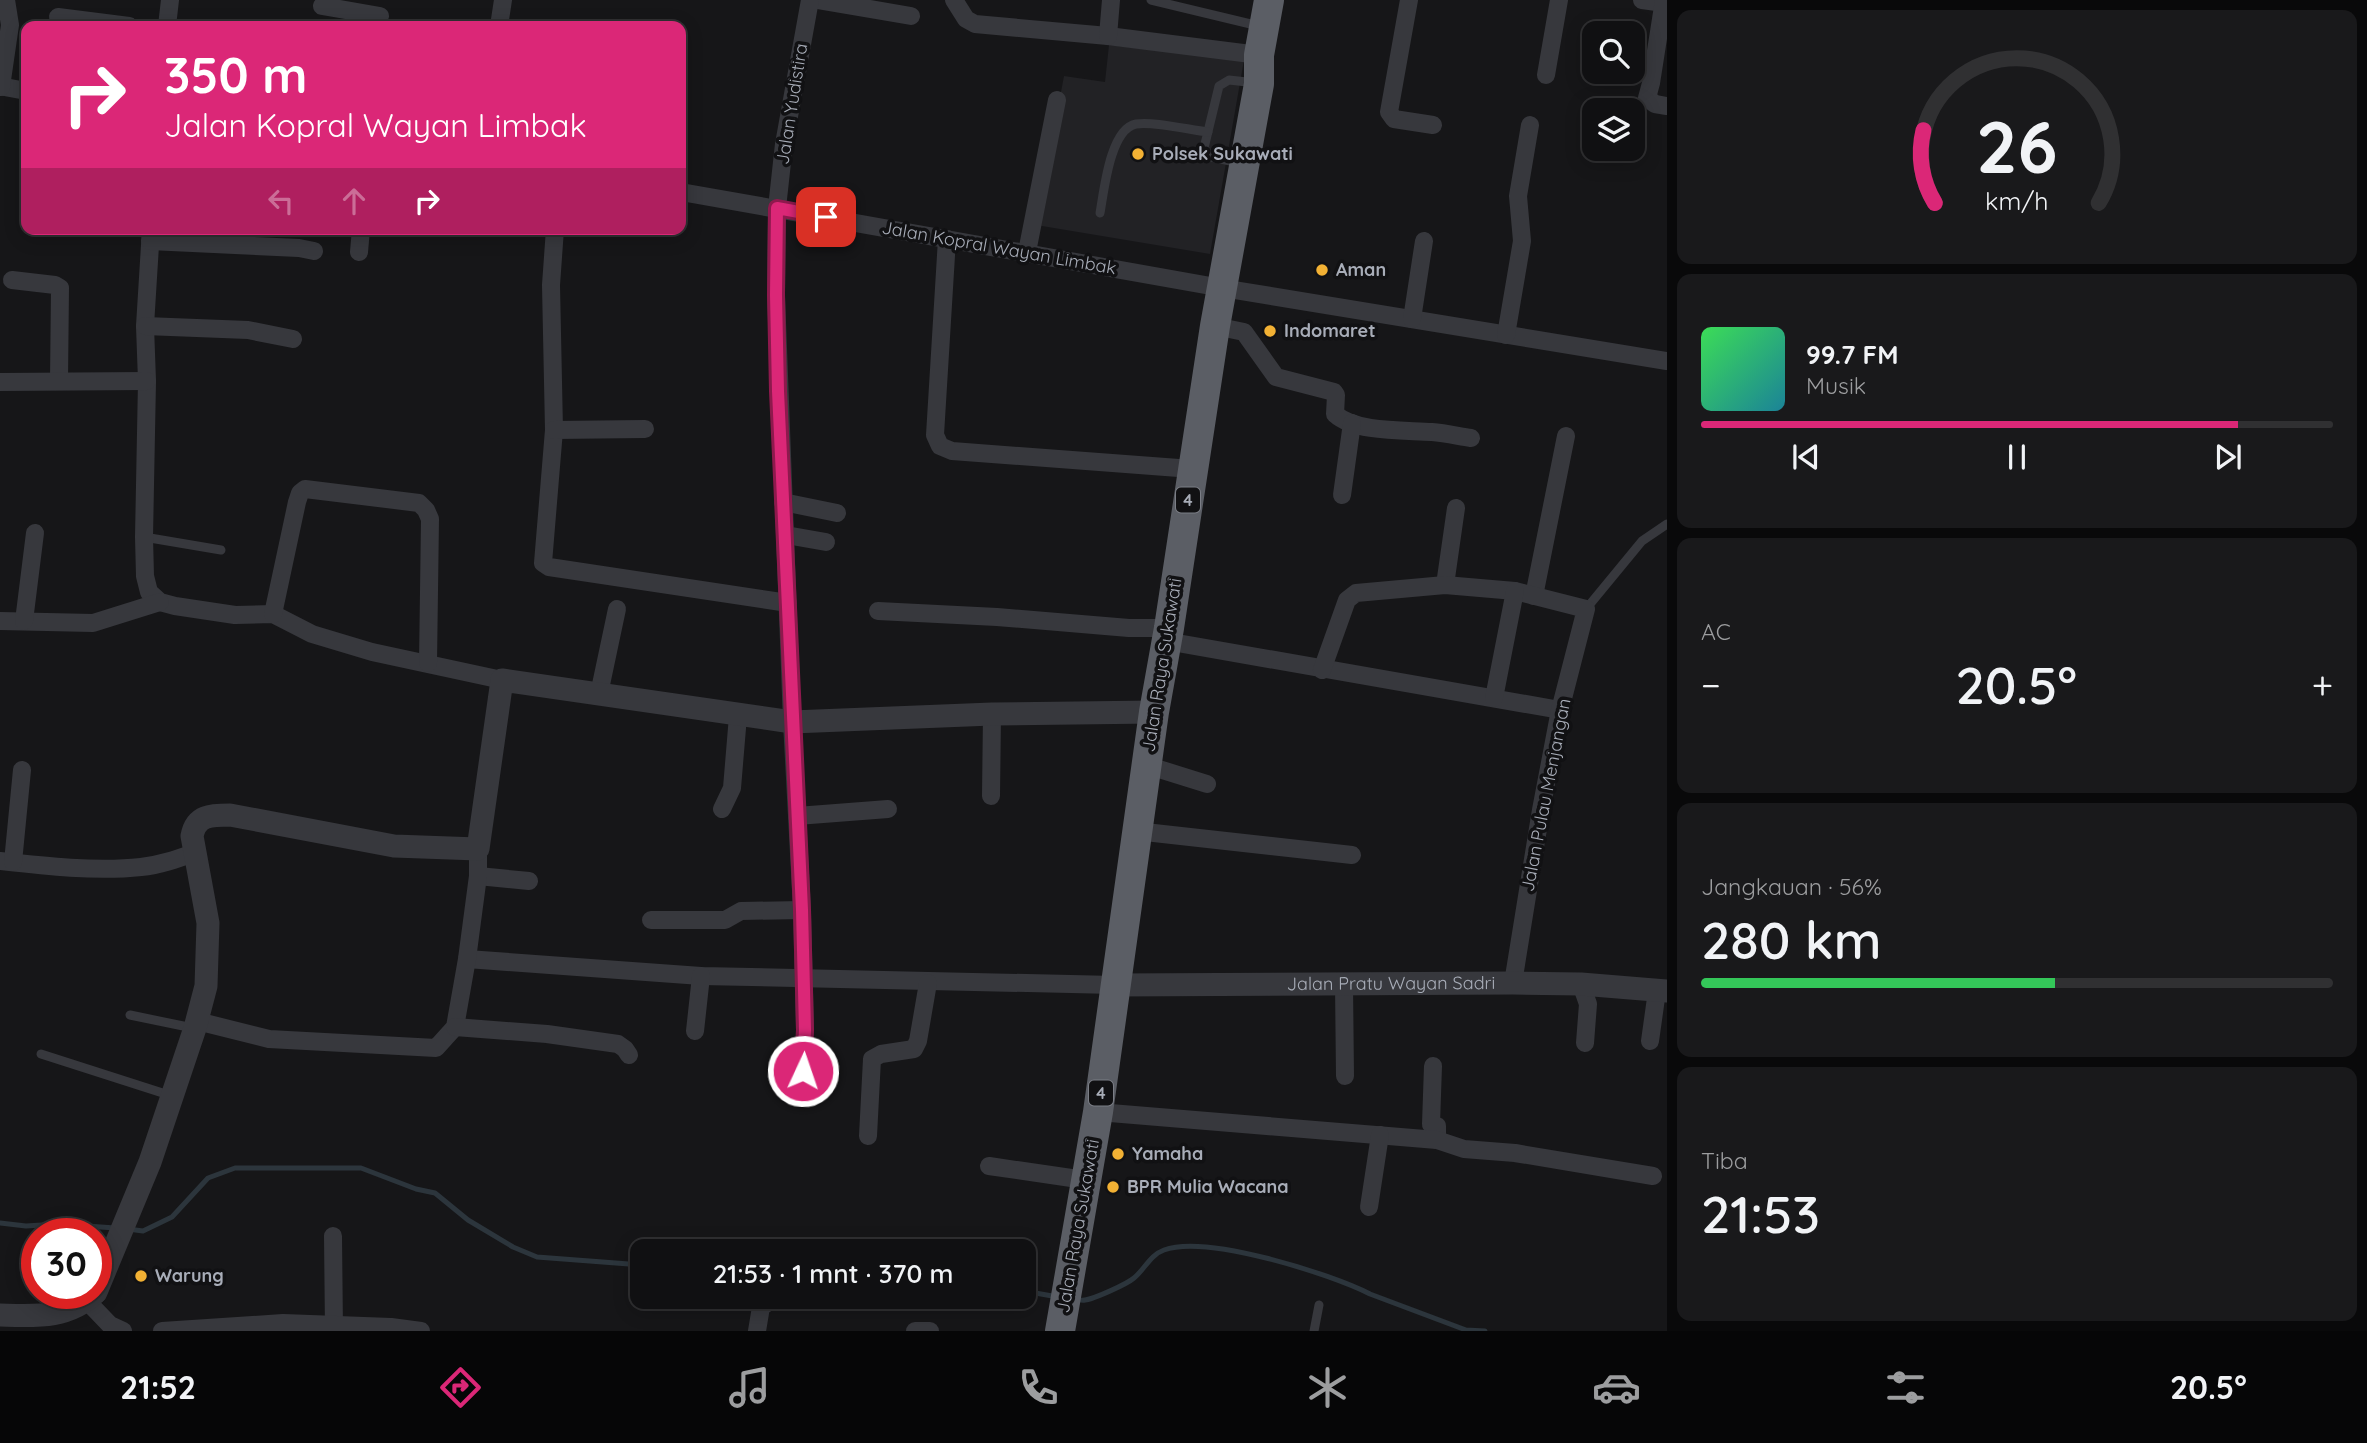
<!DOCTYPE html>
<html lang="id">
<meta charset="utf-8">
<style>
body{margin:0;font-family:Quicksand,sans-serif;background:#19191b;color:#f1f3f6;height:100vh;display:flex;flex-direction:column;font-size:26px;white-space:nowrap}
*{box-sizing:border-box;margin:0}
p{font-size:23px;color:#9c9d9f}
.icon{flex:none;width:38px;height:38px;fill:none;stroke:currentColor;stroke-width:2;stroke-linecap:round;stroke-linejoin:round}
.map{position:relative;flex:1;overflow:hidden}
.drawer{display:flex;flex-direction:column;gap:10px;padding:10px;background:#09090a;width:700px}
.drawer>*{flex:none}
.hud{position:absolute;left:21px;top:21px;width:665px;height:214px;border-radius:14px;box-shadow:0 4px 18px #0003,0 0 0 2px #303032;background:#db2777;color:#fff;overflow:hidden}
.fabs{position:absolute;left:1582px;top:21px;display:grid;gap:14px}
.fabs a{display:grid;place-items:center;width:63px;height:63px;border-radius:14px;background:#101012;box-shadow:0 4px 18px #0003,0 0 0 2px #303032;font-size:35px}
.speed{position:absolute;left:21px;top:1218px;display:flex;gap:14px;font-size:35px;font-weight:700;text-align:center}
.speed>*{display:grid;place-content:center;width:91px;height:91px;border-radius:50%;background:#101012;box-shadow:0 4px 18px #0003,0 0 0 2px #303032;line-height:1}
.speed .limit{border:10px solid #d22;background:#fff;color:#111}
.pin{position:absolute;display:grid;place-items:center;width:60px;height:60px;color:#fff;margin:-30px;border-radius:14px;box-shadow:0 4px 10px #0006}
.me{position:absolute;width:77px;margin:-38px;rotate:3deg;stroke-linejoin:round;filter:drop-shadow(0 0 5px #0008)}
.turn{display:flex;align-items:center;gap:24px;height:147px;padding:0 28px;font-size:32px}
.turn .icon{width:91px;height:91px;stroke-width:2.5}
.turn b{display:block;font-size:49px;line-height:60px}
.lanes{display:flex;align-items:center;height:66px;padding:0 28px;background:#0003;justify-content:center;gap:35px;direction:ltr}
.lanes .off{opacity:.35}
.big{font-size:52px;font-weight:600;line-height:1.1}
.drawer .card{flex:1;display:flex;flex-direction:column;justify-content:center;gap:10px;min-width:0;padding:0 24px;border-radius:14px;background:#19191b}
.drawer .dial{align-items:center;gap:0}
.dial svg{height:182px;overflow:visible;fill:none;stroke:#303032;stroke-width:7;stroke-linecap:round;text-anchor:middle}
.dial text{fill:#f1f3f6;stroke:none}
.song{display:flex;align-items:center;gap:21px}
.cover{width:84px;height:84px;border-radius:10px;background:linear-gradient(135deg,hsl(130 70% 55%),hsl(190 70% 35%))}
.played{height:7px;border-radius:4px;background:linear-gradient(90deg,#db2777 85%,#303032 85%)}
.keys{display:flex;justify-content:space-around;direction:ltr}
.heat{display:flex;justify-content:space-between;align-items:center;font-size:38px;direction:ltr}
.charge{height:10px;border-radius:5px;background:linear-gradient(90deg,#34c759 56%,#303032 0)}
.trip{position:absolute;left:630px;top:1239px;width:406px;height:70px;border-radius:14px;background:#101012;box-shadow:0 4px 18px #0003,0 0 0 2px #303032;font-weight:600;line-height:70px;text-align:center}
.dock{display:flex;height:112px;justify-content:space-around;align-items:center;background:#060607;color:#9c9d9f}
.dock .icon{width:49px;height:49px}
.dock .on{color:#db2777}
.dock b{font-size:32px;color:#f1f3f6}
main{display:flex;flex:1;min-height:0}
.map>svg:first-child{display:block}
</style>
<main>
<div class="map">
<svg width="1667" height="1331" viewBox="0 0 1667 1331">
<rect width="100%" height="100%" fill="#161618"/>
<!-- built -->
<polygon fill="#222225" points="1109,45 1244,60 1210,254 1036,225 1064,76 1105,82"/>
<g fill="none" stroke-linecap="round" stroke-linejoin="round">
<!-- stream -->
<g stroke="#2c353c" stroke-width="5">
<polyline points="0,1223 26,1226 58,1224 115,1228"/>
<polyline points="128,1229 143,1231 172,1217 208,1178 235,1168 361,1168 416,1189 435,1193 468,1220 513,1247 537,1257 642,1265"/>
<polyline points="1024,1291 1058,1297"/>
<path d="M 1074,1299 C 1078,1299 1081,1301 1085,1300 C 1094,1299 1127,1284 1134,1278 C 1145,1269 1150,1255 1164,1250 C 1206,1234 1331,1274 1370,1294 L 1466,1330 L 1485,1331"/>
</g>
<!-- service -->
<g stroke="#37383d" stroke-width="9">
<polyline points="1151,0 1259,26"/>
<polyline points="1240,163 1211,157 1204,148 1219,86 1229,80 1256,83"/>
<path d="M 1100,213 C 1104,191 1110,129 1136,124 C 1153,121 1190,130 1208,132"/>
<polyline points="144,537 221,550"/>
<polyline points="1586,609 1642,541 1667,524"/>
<polyline points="130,1015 193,1028"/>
<polyline points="41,1054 172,1096"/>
<polyline points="1314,1331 1319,1305"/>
</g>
<!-- minor -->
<g stroke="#37383d" stroke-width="18">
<polyline points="817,0 911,16"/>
<polyline points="954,0 966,19 975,24 1108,36 1259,55"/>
<polyline points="1409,0 1389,112 1394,119 1433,125"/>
<polyline points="1642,0 1664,3"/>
<polyline points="1664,0 1651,83 1647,98 1655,104 1667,106"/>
<polyline points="322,6 380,16"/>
<polyline points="58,17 129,26"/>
<polyline points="167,26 170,0"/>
<polyline points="499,26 503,0"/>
<polyline points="1108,36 1111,0"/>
<polyline points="1546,75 1559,0"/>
<polyline points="0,86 26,91"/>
<polyline points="1,87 10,25 6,0"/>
<polyline points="681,192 1222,288 1667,361"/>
<polyline points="151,229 145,326 147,381 144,537 145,576 149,592 160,602 175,606 235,615 273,614 312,634 372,652 502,680"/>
<polyline points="555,229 551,285 554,430 543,563 549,567 788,603"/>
<polyline points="947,239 935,435 940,446 952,451 1192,469"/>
<polyline points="150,241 299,248 314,251"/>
<polyline points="359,252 361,229"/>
<polyline points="1027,252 1057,100"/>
<polyline points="12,280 55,285 60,288 59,380"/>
<polyline points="1412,319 1424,241"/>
<polyline points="145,326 248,330 293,339"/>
<path d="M 1215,326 L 1244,332 L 1276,377 L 1334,392 L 1336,395 L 1335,414 C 1356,433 1405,430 1432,432 C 1445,433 1458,436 1471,438"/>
<polyline points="1506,335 1522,241 1518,196 1530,125"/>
<polyline points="0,382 147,381"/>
<polyline points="554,430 645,429"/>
<polyline points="1342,495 1352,423"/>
<polyline points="783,502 837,513"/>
<polyline points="786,535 826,542"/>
<polyline points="1445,585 1456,508"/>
<polyline points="1534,596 1566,436"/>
<polyline points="878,611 997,617 1129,628 1169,628"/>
<polyline points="273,614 297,502 300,493 305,489 419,503 426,510 430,519 428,663"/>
<polyline points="0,621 93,623 160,602"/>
<polyline points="24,621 35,533"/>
<polyline points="1166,641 1560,710"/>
<polyline points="1322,670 1347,600 1356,593 1445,585 1515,591 1586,609 1560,710 1541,810 1513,983"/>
<polyline points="599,694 617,609"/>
<polyline points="1494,698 1515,591"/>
<polyline points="1146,765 1207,784"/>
<polyline points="991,796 992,714"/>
<polyline points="722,809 732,788 738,716"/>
<polyline points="797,816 888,809"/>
<polyline points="1136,831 1352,855"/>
<path d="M 0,861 C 44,866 97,872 141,867 C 160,865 177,859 194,853"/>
<polyline points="13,862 22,770"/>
<polyline points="478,876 529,881"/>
<polyline points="651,920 725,920 741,911 802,910"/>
<polyline points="467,959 701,976 1115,985"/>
<polyline points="1581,984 1588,1004 1585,1043"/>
<polyline points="1344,985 1345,1076"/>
<polyline points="197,1021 269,1039 436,1048 455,1027 467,959 478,876 478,849"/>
<polyline points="455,1027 547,1034 618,1044 625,1049 629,1055"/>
<polyline points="695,1031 701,976"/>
<polyline points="1650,1041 1657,991"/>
<polyline points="1433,1066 1431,1124 1437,1126 1437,1140"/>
<polyline points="802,1091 805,1030 802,910 792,722 776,295 777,208 784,144 810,0"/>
<polyline points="1098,1112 1437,1140 1464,1149 1515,1153 1653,1176"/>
<polyline points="868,1136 872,1059 881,1054 914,1049 918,1041 928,983"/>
<polyline points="989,1166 1085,1180"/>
<polyline points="1369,1207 1380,1135"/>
<polyline points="333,1236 334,1331"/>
<polyline points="87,1301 110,1325 123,1331"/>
<polyline points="162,1331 283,1323 391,1327 421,1331"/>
<polyline points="757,1331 761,1307 772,1300 781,1300"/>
<polyline points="915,1331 930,1331"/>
</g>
<!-- tertiary -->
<g stroke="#37383d" stroke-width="23">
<path id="s1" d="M 1115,985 L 1513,983 L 1581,984 L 1667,991"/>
<path d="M 96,1292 L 150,1162 L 195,1028 L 206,986 L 208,923 L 192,836 C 196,815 211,815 230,815 L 394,846 L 478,849 L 502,680 L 792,722 L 992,714 L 1154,712"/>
<path d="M 0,1315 C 35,1316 68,1319 95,1293"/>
</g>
<!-- trunk -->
<polyline stroke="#5b5e65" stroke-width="30" points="1060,1331 1098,1112 1154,712 1169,628 1215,326 1259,84 1259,55 1269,0"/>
</g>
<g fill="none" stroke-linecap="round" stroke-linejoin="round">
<!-- route casing -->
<g stroke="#8e194d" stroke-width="18">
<polyline id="route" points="803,1071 805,1030 802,910 778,391 776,295 777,208 826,217"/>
</g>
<!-- route -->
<use href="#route" stroke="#db2777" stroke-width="12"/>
</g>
<!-- markers -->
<g fill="#f2b134" stroke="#111113" stroke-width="2.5">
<circle cx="1138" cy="154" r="7"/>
<circle cx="1322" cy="270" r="7"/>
<circle cx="1270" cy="331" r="7"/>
<circle cx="1118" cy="1154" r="7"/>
<circle cx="1113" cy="1187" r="7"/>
<circle cx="141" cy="1276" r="7"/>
</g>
<g text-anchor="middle" stroke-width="7" stroke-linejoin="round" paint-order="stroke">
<!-- shield labels -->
<g fill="#111113" stroke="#7b7e86" stroke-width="2">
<rect x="1176" y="487.5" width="24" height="25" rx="5"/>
<rect x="1089" y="1080.5" width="24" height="25" rx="5"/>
</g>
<g font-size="16" font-weight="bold" fill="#a8adb8">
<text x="1188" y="506">4</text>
<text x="1101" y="1099">4</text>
</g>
<!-- street labels -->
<g font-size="18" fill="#a8adb8" stroke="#111113">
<text transform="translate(792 104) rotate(-81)" y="6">Jalan Yudistira</text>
<text transform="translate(999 248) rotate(10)" y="6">Jalan Kopral Wayan Limbak</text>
<text transform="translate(1162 665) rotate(-81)" y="6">Jalan Raya Sukawati</text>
<text transform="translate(1546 795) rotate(-79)" y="6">Jalan Pulau Menjangan</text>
<text dy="6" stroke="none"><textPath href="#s1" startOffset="276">Jalan Pratu Wayan Sadri</textPath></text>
<text transform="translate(1078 1226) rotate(-80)" y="6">Jalan Raya Sukawati</text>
</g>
<!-- poi labels -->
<g font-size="18" font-weight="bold" fill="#a8adb8" stroke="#111113" text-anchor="start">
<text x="1152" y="160">Polsek Sukawati</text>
<text x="1336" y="276">Aman</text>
<text x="1284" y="337">Indomaret</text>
<text x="1132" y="1160">Yamaha</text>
<text x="1127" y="1193">BPR Mulia Wacana</text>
<text x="155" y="1282">Warung</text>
</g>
</g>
</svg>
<div class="fabs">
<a><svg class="icon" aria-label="search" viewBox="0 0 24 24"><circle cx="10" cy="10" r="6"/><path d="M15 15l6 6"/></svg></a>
<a><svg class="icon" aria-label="layers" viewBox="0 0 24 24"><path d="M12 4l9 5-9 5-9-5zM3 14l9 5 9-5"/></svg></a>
</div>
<div class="speed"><div class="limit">30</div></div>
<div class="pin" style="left:826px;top:217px;background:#d93025"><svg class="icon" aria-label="arrive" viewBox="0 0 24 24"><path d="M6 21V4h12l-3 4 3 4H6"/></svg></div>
<svg class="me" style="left:803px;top:1071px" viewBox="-20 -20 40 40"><circle r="17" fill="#db2777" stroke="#fff" stroke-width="3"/><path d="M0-11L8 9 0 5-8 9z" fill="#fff"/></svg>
<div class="trip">21:53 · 1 mnt · 370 m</div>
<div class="hud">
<div class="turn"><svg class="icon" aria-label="right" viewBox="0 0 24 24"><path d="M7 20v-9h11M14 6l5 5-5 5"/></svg><div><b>350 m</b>Jalan Kopral Wayan Limbak</div></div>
<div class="lanes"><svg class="icon off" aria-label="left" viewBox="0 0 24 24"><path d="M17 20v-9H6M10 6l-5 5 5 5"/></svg><svg class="icon off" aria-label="ahead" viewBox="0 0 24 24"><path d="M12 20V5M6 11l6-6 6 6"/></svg><svg class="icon" aria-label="right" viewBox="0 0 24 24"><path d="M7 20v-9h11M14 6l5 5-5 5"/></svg></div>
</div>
</div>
<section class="drawer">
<div class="card dial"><svg viewBox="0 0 100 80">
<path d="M14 69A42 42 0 1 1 86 69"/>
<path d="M14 69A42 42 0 0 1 9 37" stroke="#db2777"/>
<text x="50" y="56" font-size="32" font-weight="700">26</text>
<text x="50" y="72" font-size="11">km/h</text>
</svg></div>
<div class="card">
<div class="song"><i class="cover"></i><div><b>99.7 FM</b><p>Musik</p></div></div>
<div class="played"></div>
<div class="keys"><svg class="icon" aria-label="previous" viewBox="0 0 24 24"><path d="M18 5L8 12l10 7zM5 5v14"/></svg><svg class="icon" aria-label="pause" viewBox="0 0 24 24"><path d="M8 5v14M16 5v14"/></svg><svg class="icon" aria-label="next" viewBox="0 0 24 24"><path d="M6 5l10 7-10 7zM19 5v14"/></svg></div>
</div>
<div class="card"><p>AC</p>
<div class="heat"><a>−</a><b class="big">20.5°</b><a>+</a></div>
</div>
<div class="card"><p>Jangkauan · 56%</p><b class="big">280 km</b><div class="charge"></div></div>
<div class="card"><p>Tiba</p><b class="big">21:53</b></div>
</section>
</main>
<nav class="dock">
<b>21:52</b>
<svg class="icon on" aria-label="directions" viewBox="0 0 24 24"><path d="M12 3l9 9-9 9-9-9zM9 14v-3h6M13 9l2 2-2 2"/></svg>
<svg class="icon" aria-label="music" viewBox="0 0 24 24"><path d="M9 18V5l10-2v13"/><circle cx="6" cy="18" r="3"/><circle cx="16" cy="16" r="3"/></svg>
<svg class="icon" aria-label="phone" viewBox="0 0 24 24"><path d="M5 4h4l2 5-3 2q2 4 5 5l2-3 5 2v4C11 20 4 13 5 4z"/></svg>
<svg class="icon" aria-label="climate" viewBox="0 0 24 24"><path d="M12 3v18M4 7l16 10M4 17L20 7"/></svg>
<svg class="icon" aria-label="car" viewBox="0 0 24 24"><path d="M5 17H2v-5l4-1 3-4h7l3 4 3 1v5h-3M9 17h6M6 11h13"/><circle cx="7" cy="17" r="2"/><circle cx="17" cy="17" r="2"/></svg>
<svg class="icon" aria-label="filters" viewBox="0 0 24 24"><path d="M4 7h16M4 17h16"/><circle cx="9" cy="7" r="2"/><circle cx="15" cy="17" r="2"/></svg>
<b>20.5°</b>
</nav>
